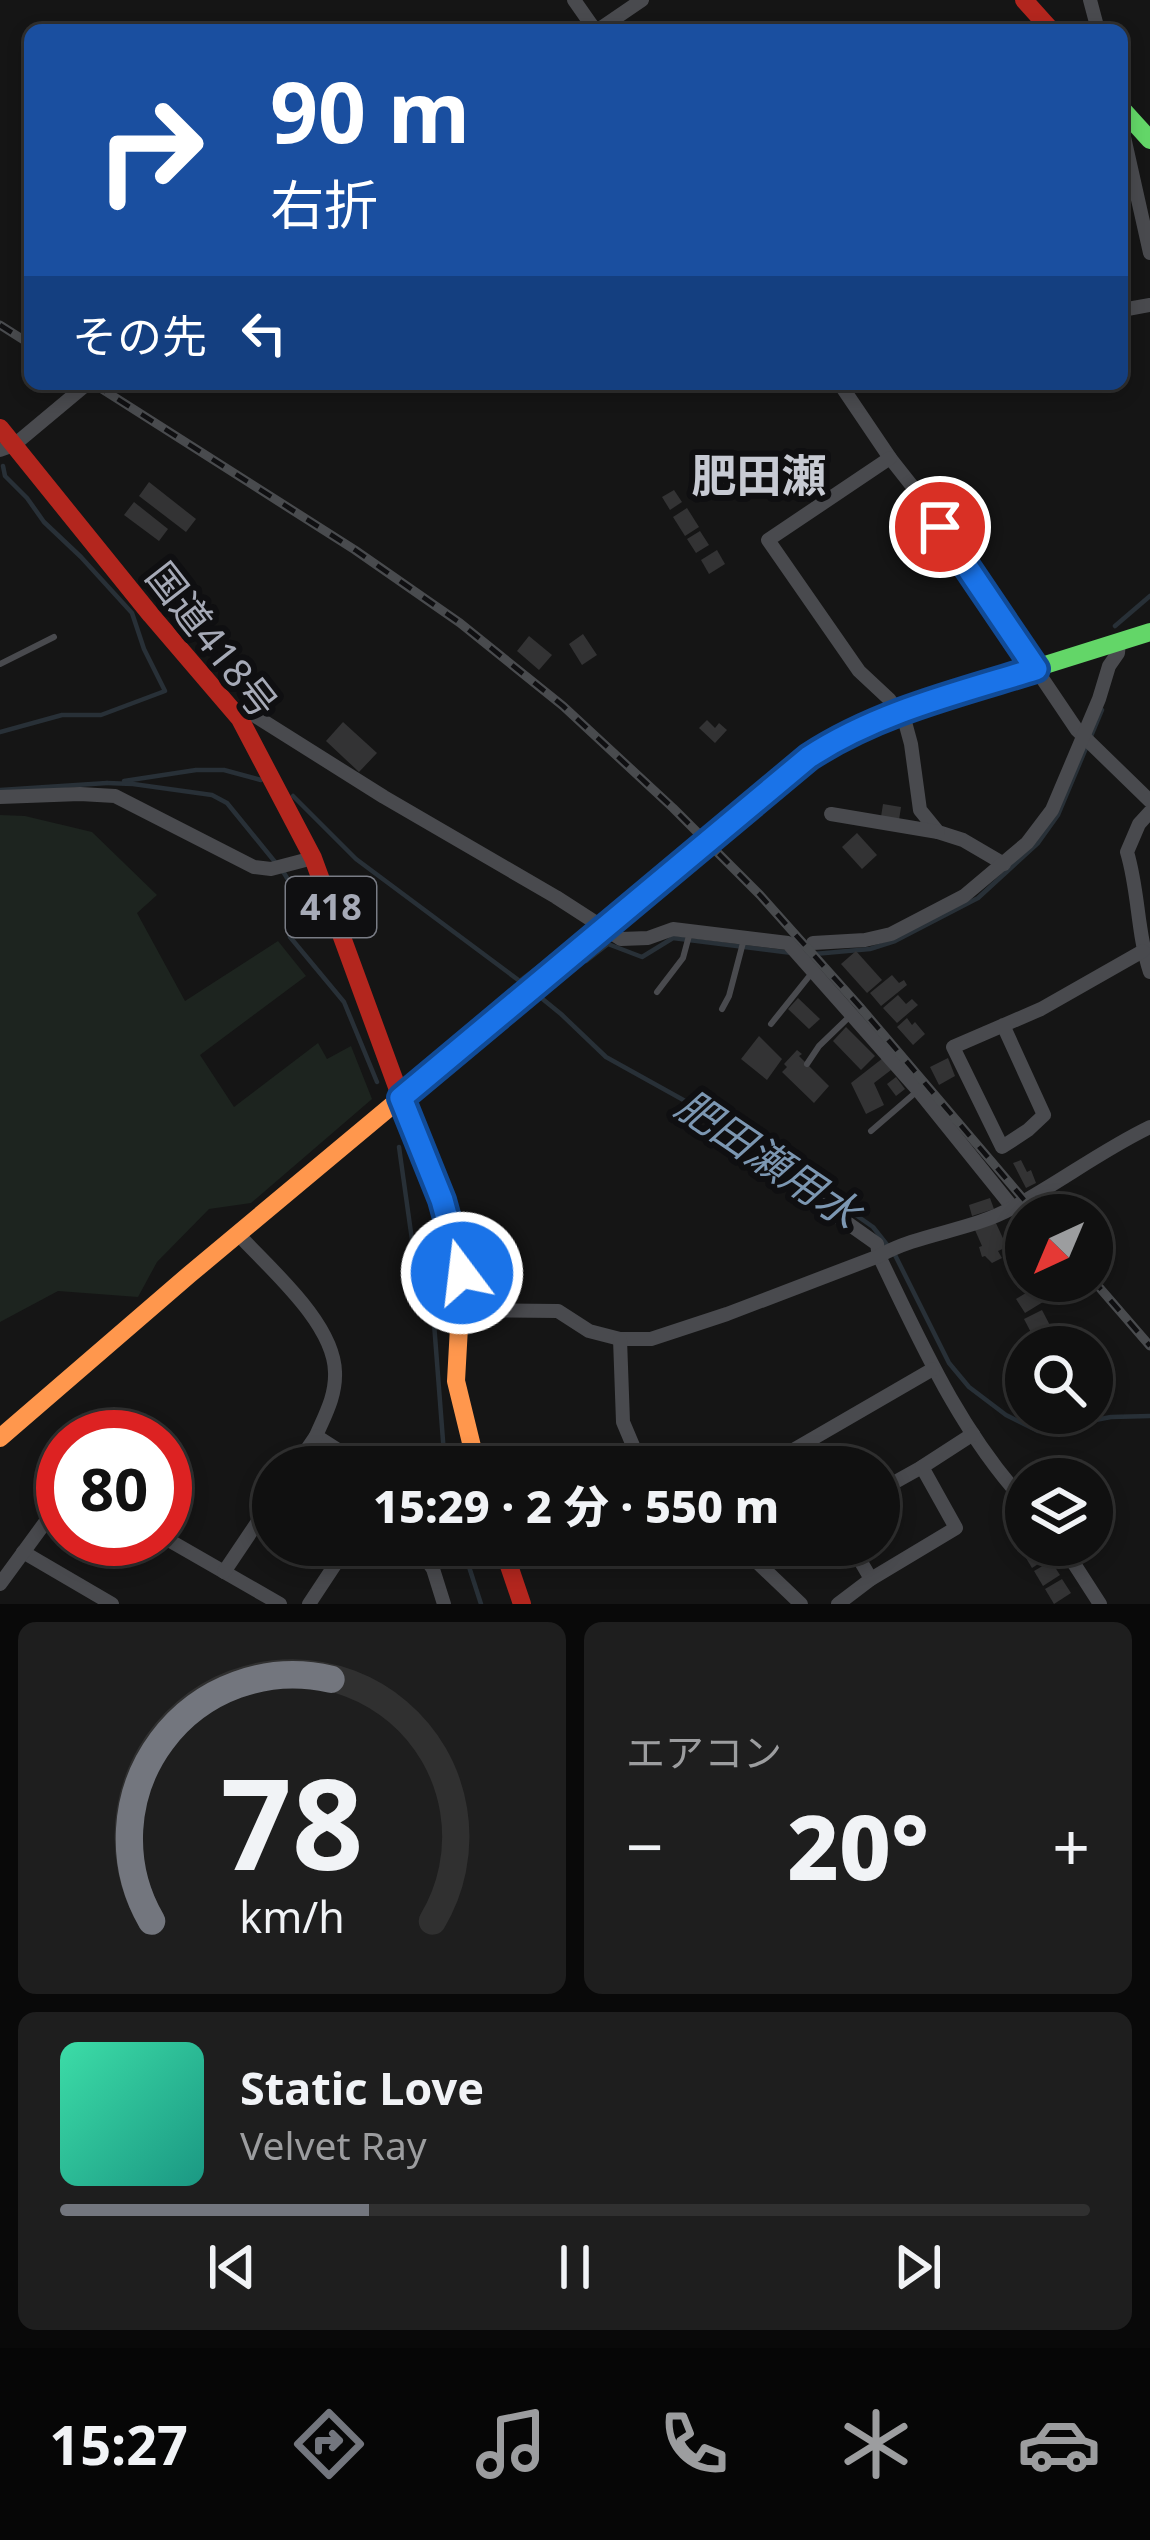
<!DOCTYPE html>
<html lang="ja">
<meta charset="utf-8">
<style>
body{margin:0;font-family:"Noto Sans","Noto Sans JP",sans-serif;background:#1e1e1e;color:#f1f3f6;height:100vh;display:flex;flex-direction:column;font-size:45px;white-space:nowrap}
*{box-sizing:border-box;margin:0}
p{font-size:39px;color:#9c9d9f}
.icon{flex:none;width:66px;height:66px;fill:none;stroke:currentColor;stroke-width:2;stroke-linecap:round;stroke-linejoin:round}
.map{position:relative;height:1604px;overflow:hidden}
.sheet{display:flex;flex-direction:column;gap:18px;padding:18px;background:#090909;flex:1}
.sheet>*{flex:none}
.banner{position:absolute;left:24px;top:24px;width:1104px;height:366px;border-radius:18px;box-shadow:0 6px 18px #0003,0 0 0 3px #303030;background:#1a4fa0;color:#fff;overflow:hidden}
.needle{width:78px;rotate:224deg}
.tools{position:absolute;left:1005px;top:1194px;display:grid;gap:24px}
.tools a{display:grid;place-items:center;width:108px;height:108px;border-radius:50%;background:#101010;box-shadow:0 6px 18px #0003,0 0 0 3px #303030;font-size:60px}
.speed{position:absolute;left:36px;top:1410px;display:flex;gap:24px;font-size:60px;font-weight:700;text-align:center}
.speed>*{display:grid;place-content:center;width:156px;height:156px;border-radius:50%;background:#101010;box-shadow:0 6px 18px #0003,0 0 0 3px #303030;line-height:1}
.speed .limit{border:18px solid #d22;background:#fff;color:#111}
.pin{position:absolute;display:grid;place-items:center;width:102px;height:102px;color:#fff;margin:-51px;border:6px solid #fff;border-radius:50%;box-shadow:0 3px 12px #0007}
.me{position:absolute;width:132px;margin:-66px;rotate:345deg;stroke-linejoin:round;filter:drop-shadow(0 0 9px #0008)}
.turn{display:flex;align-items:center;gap:42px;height:252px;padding:0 48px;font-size:54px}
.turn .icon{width:156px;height:156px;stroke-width:2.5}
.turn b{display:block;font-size:84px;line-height:102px}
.then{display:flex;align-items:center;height:114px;padding:0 48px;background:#0003;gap:24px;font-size:45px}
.big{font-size:90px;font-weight:800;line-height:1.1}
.sheet .widget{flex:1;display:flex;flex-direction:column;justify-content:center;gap:18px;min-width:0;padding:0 42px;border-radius:18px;background:#1e1e1e}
.sheet .dial{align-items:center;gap:0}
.dial svg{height:312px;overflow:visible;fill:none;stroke:#303030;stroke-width:7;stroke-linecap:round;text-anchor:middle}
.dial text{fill:#f1f3f6;stroke:none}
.song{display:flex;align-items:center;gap:36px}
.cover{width:144px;height:144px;border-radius:18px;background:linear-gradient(135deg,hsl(160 70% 55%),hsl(170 70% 35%))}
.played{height:12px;border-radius:6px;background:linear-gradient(90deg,#73767e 30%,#303030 30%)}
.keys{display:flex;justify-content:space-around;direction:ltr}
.heat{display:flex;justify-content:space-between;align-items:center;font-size:66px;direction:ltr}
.sheet .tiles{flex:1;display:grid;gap:18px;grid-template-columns:1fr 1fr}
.widget:last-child{grid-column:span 2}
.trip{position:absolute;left:252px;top:1446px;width:648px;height:120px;border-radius:60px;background:#101010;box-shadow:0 6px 18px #0003,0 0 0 3px #303030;font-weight:800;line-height:120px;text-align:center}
.dock{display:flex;height:192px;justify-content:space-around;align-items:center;background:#060606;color:#9c9d9f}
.dock .icon{width:84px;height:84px}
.dock .selected{color:#73767e}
.dock b{font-size:54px;color:#f1f3f6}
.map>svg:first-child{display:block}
</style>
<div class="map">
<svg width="1150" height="1604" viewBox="0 0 1150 1604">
<rect width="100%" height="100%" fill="#151515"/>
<!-- green -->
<polygon fill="#1d241f" points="0,815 25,816 92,832 157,895 137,913 185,1001 278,941 306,976 200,1055 234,1107 318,1043 327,1059 351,1046 372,1099 251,1203 209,1209 157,1262 138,1297 58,1291 0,1322"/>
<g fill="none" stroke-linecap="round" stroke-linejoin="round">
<!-- stream -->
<g stroke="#283037" stroke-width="4.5">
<polyline points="1115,626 1150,596"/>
<polyline points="0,732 62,715 101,715 165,691 144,649 132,613 81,557 44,522 27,498 5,476 3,466"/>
<polyline points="124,781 196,770 224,770 261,780"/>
<polyline points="107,783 133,784 212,795 227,803 284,873 296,893 296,906 289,922 290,937 344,1002 377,1082"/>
<polyline points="0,790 107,783"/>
<polyline points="293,796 356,859 525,985"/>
<polyline points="581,955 586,961 608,944 642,957 673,938 792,953"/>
<polyline points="803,955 870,949 895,941 978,898 1038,843 1058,815 1102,710"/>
<polyline points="521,980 570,943 573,947"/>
<polyline points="534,992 561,1014 606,1057 723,1122 873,1227 888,1246"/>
<polyline points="399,1147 413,1247 434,1323 445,1467"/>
<polyline points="895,1255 949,1363 969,1387 1006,1415 1038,1431 1111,1417 1150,1416"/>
<polyline points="462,1545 481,1604"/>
</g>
</g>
<!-- building -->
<g fill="#333334">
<polygon points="149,482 196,519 186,532 139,496"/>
<polygon points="674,490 682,502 670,510 662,497"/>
<polygon points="134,502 168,529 159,541 124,515"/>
<polygon points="687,508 699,527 685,536 673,517"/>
<polygon points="700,531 709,545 696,553 687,539"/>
<polygon points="717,550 725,564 709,574 701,560"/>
<polygon points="583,634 597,655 582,665 569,644"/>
<polygon points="529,636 552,655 539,670 517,651"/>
<polygon points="707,720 715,728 719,723 727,730 715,743 699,728"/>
<polygon points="343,722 377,753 359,772 326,741"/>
<polygon points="883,804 901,807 899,820 881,817"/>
<polygon points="857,833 877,855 862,869 842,847"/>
<polygon points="856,951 882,980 867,993 841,964"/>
<polygon points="892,975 899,983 904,980 907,985 881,1006 870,993"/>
<polygon points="898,995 906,1004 912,999 918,1005 897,1023 883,1008"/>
<polygon points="798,998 820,1019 809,1029 788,1009"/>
<polygon points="907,1018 912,1025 915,1022 925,1034 913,1045 897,1027"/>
<polygon points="846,1027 875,1056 861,1070 833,1041"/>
<polygon points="759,1036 782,1059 767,1080 741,1059"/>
<polygon points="797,1050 802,1054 799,1056 829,1086 814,1103 782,1072 787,1067 784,1064"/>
<polygon points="883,1058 891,1070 874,1083 884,1105 866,1114 851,1083"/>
<polygon points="948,1058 955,1076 939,1085 930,1067"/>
<polygon points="896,1077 905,1089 896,1096 887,1084"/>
<polygon points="1021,1160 1027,1172 1031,1170 1036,1183 1026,1188 1013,1163"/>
<polygon points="1061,1197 1068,1215 1053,1215 1048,1202"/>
<polygon points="990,1198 994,1209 972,1216 969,1205"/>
<polygon points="995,1221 1007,1247 998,1251 1002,1258 992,1263 985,1256 982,1257 979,1247 982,1246 975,1230"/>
<polygon points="1034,1288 1043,1302 1025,1313 1016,1299"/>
<polygon points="1042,1310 1055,1335 1037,1344 1024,1319"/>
<polygon points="1026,1528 1026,1548 1022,1550 1013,1536"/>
<polygon points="1036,1545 1041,1545 1049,1557 1032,1568 1023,1553"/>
<polygon points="1051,1561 1060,1575 1043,1586 1034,1571"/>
<polygon points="1062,1579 1071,1593 1054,1604 1045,1589"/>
</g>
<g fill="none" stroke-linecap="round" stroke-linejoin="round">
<!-- lane -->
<g stroke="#494a4e" stroke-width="6">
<polyline points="0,664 54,637"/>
<polyline points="657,992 683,958 690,932"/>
<polyline points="722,1009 729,996 744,939"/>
<polyline points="771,1024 811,974"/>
<polyline points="807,1064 819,1046 849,1017"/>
<polyline points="871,1131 915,1093"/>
</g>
<!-- street -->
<g stroke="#494a4e" stroke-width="14">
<polyline points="574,0 595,30"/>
<polyline points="1090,0 1098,30"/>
<polyline points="598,30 642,0"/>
<polyline points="1122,128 1150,253"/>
<polyline points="1122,310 1150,305"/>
<polyline points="840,384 890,458 916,491 1077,730 1150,801"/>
<polyline points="0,450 14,445 87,384"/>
<polyline points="890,458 768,540 859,671 889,699 905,722 911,744 920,810 938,832 963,840 1004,864"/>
<polyline points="240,719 252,714 384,797 556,897 621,939 648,938 673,929 788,943 918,1090 1013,1208"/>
<polyline points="0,797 80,794 115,796 254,867 271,869 313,858"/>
<path d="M 1150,812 L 1139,824 L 1127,852 C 1139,892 1137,933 1150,972"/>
<polyline points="831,814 938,832"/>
<polyline points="813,943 865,940 891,934 964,896 1027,843 1052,810 1099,699 1109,666 1118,653 1119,641"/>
<polyline points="1003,1025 1044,1115 1028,1130 1002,1147 953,1047 1041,1009 1143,951"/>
<path d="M 754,1157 L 877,1244 L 879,1256 C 921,1343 960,1432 1026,1503"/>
<path d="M 238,1234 C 270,1269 334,1323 335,1372 C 336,1396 325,1415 316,1436 L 352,1459 L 358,1467"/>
<path d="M 461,1310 L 558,1311 L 589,1331 L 620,1339 L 651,1339 L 727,1314 L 879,1256 C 920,1233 970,1231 1012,1208 C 1059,1183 1102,1150 1150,1127"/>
<polyline points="620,1339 623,1422 642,1467"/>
<polyline points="788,1453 933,1369"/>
<polyline points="295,1467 316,1436"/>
<polyline points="879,1491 922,1467"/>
<polyline points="165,1538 280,1604"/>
<polyline points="416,1545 433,1569 444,1604"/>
<polyline points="739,1545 801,1604"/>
<polyline points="851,1545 871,1579"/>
<polyline points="1062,1545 1100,1604"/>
<polyline points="23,1552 112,1604"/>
<polyline points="224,1572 273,1499"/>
<polyline points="0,1584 63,1498"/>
<polyline points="309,1604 348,1545"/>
<polyline points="838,1604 871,1579 956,1528 922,1467 973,1434"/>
</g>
<!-- fast -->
<g stroke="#63d668" stroke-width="18">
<polyline points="1122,109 1150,140"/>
<polyline points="626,910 809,757 843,735 899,711 1150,632"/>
</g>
<!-- slow -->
<g stroke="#ff974d" stroke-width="18">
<polyline points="440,1195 462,1273 456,1381 477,1467"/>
<polyline points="0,1438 190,1274 626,910"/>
</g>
<!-- jam -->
<g stroke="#b3261e" stroke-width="18">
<polyline points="1024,0 1051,30"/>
<polyline points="0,428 151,615 240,719 313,858 401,1098 440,1195"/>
<polyline points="502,1545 522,1604"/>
</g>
<!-- rail casing -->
<g stroke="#494b4e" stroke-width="9">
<g id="rail">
<polyline points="0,325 30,344"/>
<polyline points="94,384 355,550 460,623 563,706 673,808 760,895 860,1007 1037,1215"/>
<polyline points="1092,1279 1150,1346"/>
</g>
</g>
<!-- rail -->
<use href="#rail" stroke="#0f0f11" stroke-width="4.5" stroke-dasharray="14" stroke-linecap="butt"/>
</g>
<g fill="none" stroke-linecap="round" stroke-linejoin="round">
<!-- route casing -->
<g stroke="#114b97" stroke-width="30">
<path id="route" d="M 462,1273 L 442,1200 L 401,1098 L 809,757 C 878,712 958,693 1036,669 L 940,527"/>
</g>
<!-- route -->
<use href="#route" stroke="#1a73e8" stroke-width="21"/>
</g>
<g text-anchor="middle" stroke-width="12" stroke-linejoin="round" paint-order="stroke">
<!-- shield labels -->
<rect fill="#0f0f11" stroke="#797c85" stroke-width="3" x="286" y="877" width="90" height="60" rx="9"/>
<g font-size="36" font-weight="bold" fill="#a6aab7">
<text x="331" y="920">418</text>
</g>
<!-- street labels -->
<g font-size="39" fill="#a6aab7" stroke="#0f0f11">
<text transform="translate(212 640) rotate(52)" y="14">国道418号</text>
</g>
<!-- water labels -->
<g font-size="42" font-style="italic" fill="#7c97b2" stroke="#0f0f11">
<text transform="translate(768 1159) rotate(34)" y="15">肥田瀬用水</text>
</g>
<!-- quarter labels -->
<g font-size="45" font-weight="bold" fill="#c7cad3" stroke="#0f0f11">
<text x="759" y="492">肥田瀬</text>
</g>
</g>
</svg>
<div class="tools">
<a><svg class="needle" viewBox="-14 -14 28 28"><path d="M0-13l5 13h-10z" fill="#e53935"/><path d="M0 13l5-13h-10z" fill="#9c9d9f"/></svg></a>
<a><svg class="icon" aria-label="search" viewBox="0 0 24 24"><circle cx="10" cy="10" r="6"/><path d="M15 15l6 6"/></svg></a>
<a><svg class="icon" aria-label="layers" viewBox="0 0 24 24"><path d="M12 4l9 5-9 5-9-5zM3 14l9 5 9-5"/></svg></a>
</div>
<div class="speed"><div class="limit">80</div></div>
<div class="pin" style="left:940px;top:527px;background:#d93025"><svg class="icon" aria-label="arrive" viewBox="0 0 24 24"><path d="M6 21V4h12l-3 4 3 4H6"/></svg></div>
<svg class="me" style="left:462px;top:1273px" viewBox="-20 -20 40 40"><circle r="17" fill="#1a73e8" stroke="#fff" stroke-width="3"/><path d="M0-11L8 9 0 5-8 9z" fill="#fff"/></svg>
<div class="trip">15:29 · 2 分 · 550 m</div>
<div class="banner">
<div class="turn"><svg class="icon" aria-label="right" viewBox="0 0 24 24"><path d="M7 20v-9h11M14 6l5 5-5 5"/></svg><div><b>90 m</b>右折</div></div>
<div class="then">その先<svg class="icon" aria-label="left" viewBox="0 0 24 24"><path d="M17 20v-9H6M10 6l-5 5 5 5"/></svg></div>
</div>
</div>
<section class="sheet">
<div class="tiles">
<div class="widget dial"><svg viewBox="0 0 100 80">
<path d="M14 69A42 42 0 1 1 86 69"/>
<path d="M14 69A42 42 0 0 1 60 7" stroke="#73767e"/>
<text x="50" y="56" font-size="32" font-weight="700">78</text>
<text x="50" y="72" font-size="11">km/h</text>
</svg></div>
<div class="widget"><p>エアコン</p>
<div class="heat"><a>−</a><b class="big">20°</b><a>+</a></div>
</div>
<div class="widget">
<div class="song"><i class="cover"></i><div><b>Static Love</b><p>Velvet Ray</p></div></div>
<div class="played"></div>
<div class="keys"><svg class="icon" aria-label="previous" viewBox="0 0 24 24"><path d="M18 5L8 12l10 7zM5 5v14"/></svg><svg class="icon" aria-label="pause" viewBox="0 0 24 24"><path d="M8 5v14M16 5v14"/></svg><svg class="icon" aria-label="next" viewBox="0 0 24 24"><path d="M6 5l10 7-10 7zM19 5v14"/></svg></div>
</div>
</div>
</section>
<nav class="dock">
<b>15:27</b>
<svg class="icon selected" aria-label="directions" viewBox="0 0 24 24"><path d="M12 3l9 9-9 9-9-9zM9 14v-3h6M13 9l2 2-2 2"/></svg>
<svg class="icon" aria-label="music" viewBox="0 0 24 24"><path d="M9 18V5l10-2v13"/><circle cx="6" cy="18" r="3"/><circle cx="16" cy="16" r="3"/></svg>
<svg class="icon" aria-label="phone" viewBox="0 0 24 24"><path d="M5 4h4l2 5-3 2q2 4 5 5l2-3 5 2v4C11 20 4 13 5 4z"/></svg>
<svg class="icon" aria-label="climate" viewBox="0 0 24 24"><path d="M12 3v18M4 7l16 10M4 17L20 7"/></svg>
<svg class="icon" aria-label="car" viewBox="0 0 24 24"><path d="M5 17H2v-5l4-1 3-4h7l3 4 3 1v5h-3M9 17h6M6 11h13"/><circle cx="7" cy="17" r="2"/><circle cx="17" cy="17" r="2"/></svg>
</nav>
